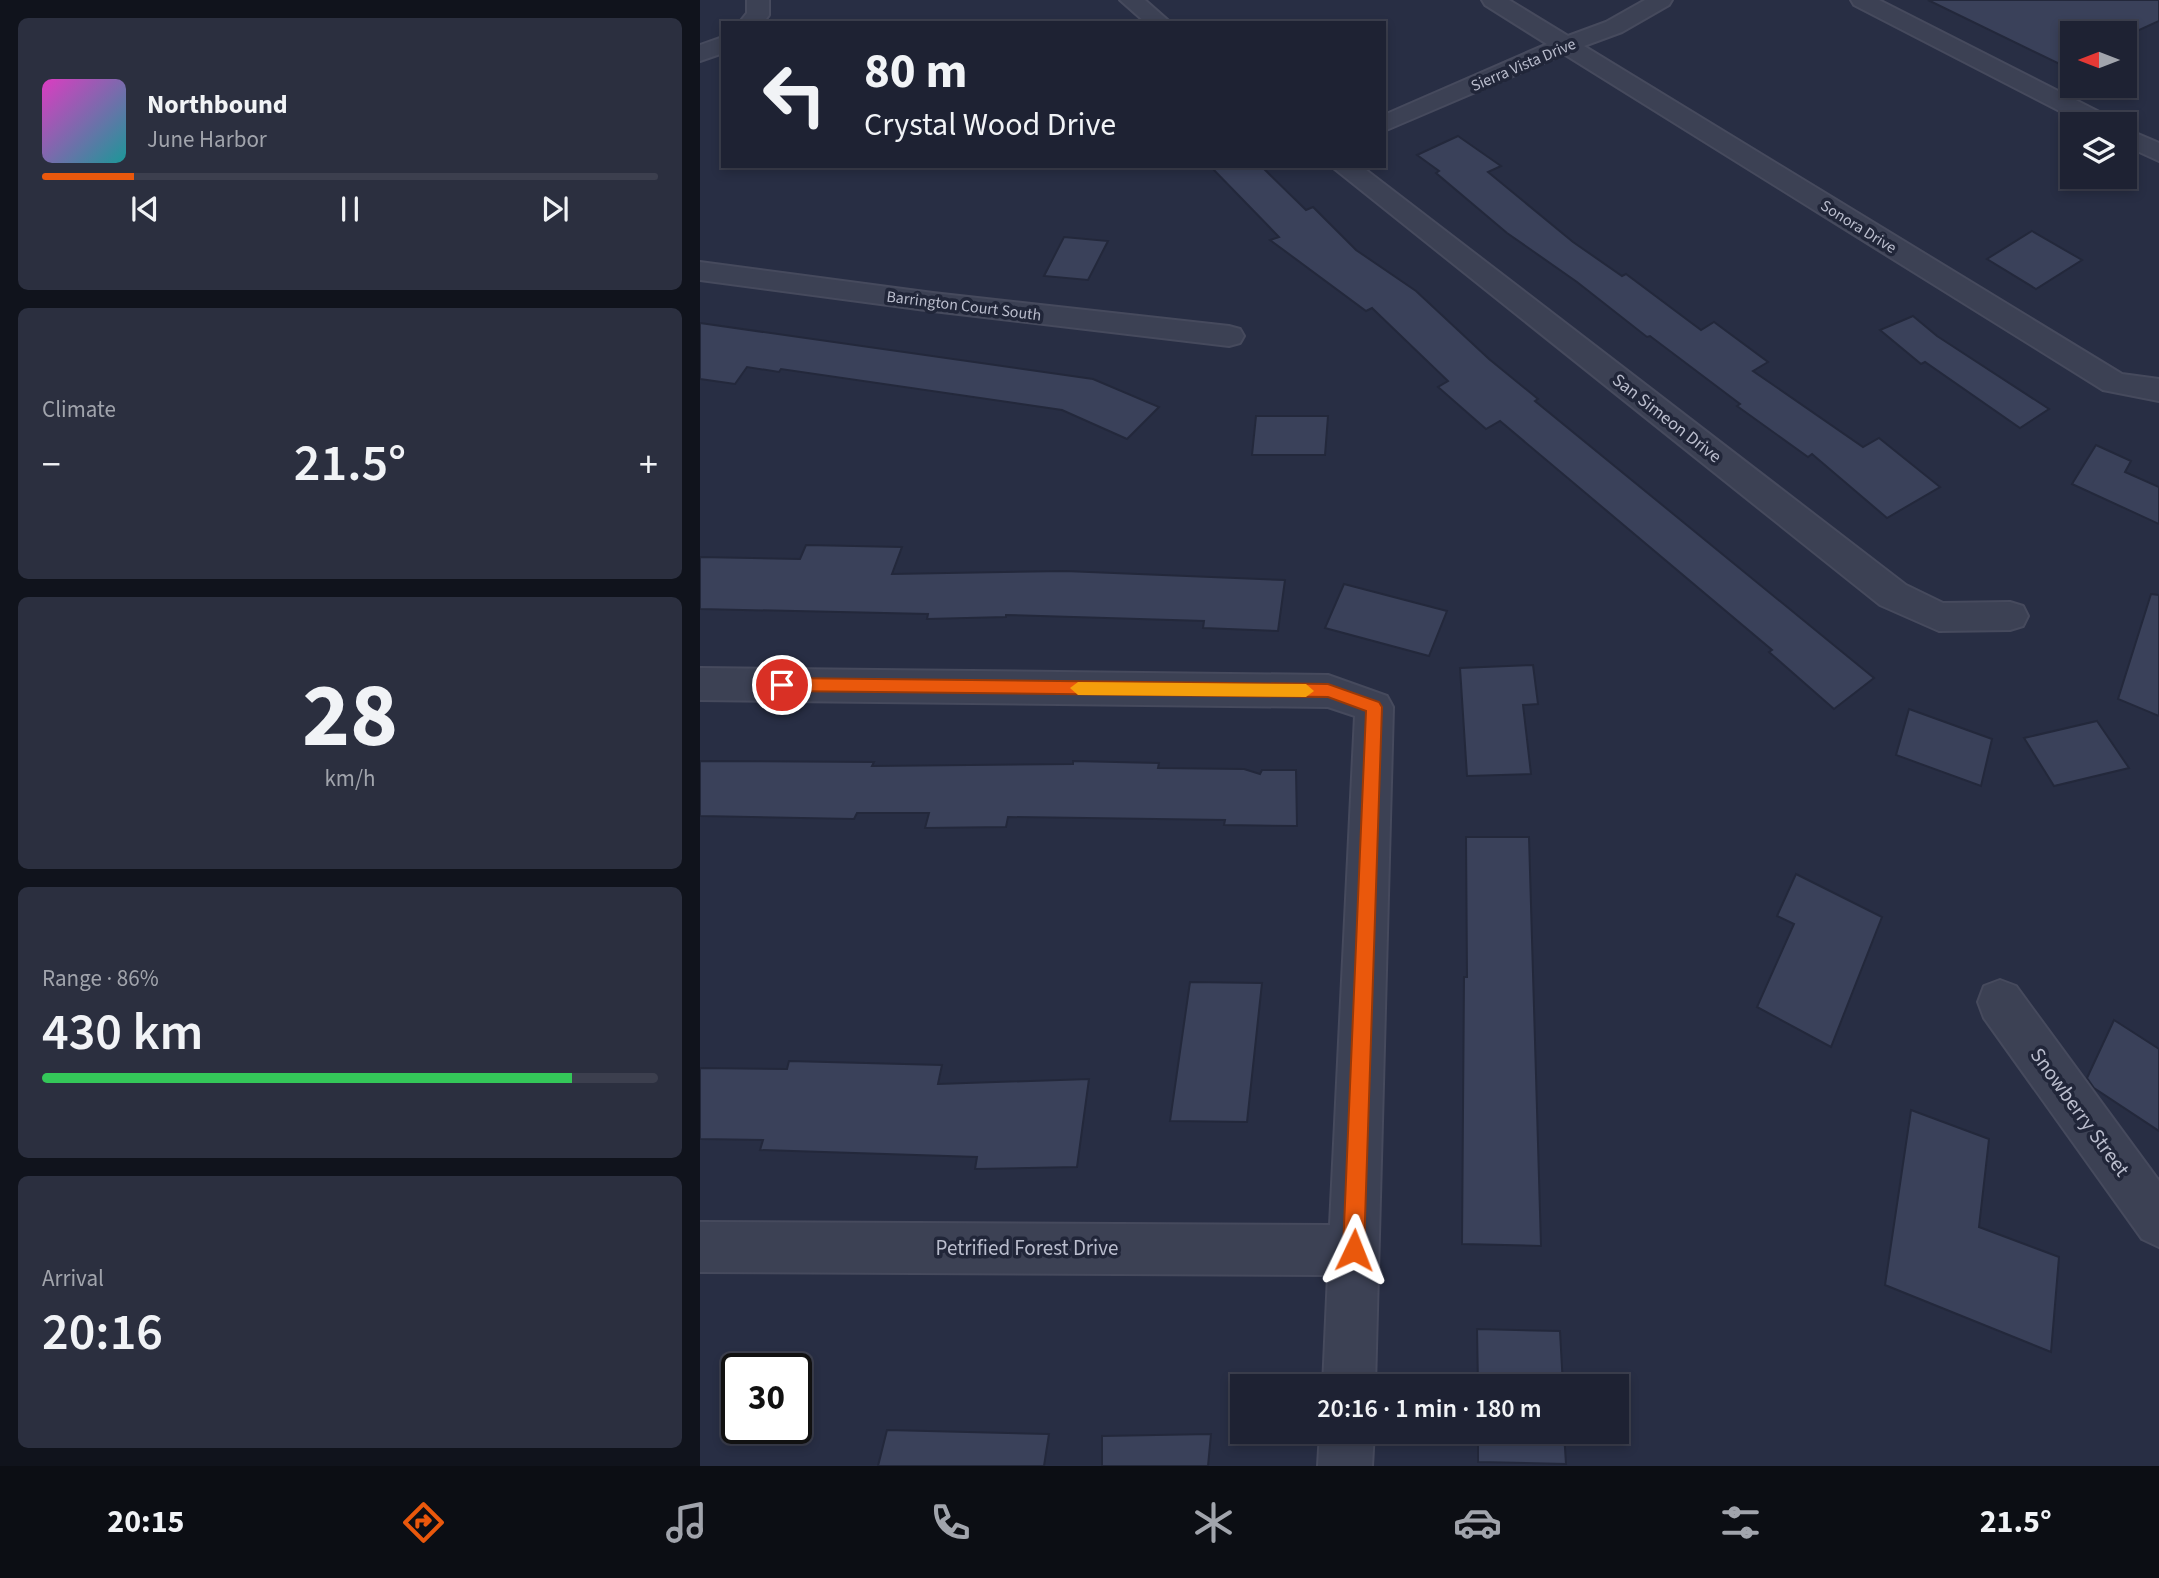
<!DOCTYPE html>
<meta charset="utf-8">
<style>
body{margin:0;font-family:"Source Sans 3",sans-serif;background:#2b2f3f;color:#f1f3f6;height:100vh;display:flex;flex-direction:column;font-size:26px;white-space:nowrap}
*{box-sizing:border-box;margin:0}
p{font-size:23px;color:#a1a4ac}
.icon{flex:none;width:38px;height:38px;fill:none;stroke:currentColor;stroke-width:2;stroke-linecap:round;stroke-linejoin:round}
.map{position:relative;flex:1;overflow:hidden}
.details{display:flex;flex-direction:column;gap:18px;padding:18px;background:#10131c;width:700px}
.details>*{flex:none}
.banner{position:absolute;left:21px;top:21px;width:665px;height:147px;border-radius:0px;box-shadow:0 4px 10px #0003,0 0 0 2px #3c3f4e;background:#1e2233;color:#f1f3f6;overflow:hidden}
.needle{width:46px;rotate:270deg}
.tools{position:absolute;left:1360px;top:21px;display:grid;gap:14px}
.tools a{display:grid;place-items:center;width:77px;height:77px;border-radius:0px;background:#1e2233;box-shadow:0 4px 10px #0003,0 0 0 2px #3c3f4e;font-size:35px}
.speed{position:absolute;left:21px;top:1353px;display:flex;gap:14px;font-size:35px;font-weight:700;text-align:center}
.speed>*{display:grid;place-content:center;width:91px;height:91px;border-radius:50%;background:#1e2233;box-shadow:0 4px 10px #0003,0 0 0 2px #3c3f4e;line-height:1}
.speed .limit{border:4px solid #111;border-radius:10px;background:#fff;color:#111}
.pin{position:absolute;display:grid;place-items:center;width:60px;height:60px;color:#fff;margin:-30px;border:4px solid #fff;border-radius:50%;box-shadow:0 2px 7px #0007}
.me{position:absolute;width:77px;margin:-38px;rotate:2deg;stroke-linejoin:round;filter:drop-shadow(0 0 5px #0008)}
.turn{display:flex;align-items:center;gap:24px;height:147px;padding:0 28px;font-size:32px}
.turn .icon{width:91px;height:91px;stroke-width:2.5}
.turn b{display:block;font-size:49px;line-height:60px}
.big{font-size:52px;font-weight:600;line-height:1.1}
.details .card{flex:1;display:flex;flex-direction:column;justify-content:center;gap:10px;min-width:0;padding:0 24px;border-radius:10px;background:#2b2f3f}
.details .dial{align-items:center;gap:0}
.dial b{font-size:91px;line-height:1}
.song{display:flex;align-items:center;gap:21px}
.cover{width:84px;height:84px;border-radius:10px;background:linear-gradient(135deg,hsl(310 70% 55%),hsl(180 70% 35%))}
.played{height:7px;border-radius:4px;background:linear-gradient(90deg,#ea580c 15%,#3c3f4e 15%)}
.keys{display:flex;justify-content:space-around;direction:ltr}
.heat{display:flex;justify-content:space-between;align-items:center;font-size:38px;direction:ltr}
.charge{height:10px;border-radius:5px;background:linear-gradient(90deg,#34c759 86%,#3c3f4e 0)}
.trip{position:absolute;left:530px;top:1374px;width:399px;height:70px;border-radius:0px;background:#1e2233;box-shadow:0 4px 10px #0003,0 0 0 2px #3c3f4e;font-weight:600;line-height:70px;text-align:center}
.menu{display:flex;height:112px;justify-content:space-around;align-items:center;background:#0c0e14;color:#a1a4ac}
.menu .icon{width:49px;height:49px}
.menu .selected{color:#ea580c}
.menu b{font-size:32px;color:#f1f3f6}
main{display:flex;flex:1;min-height:0}
.map>svg:first-child{display:block}
</style>
<main>
<section class="details">
<div class="card">
<div class="song"><i class="cover"></i><div><b>Northbound</b><p>June Harbor</p></div></div>
<div class="played"></div>
<div class="keys"><svg class="icon" aria-label="previous" viewBox="0 0 24 24"><path d="M18 5L8 12l10 7zM5 5v14"/></svg><svg class="icon" aria-label="pause" viewBox="0 0 24 24"><path d="M8 5v14M16 5v14"/></svg><svg class="icon" aria-label="next" viewBox="0 0 24 24"><path d="M6 5l10 7-10 7zM19 5v14"/></svg></div>
</div>
<div class="card"><p>Climate</p>
<div class="heat"><a>−</a><b class="big">21.5°</b><a>+</a></div>
</div>
<div class="card dial"><b>28</b><p>km/h</p></div>
<div class="card"><p>Range · 86%</p><b class="big">430 km</b><div class="charge"></div></div>
<div class="card"><p>Arrival</p><b class="big">20:16</b></div>
</section>
<div class="map">
<svg width="1459" height="1466" viewBox="0 0 1459 1466">
<rect width="100%" height="100%" fill="#282e44"/>
<!-- building -->
<g fill="#3a415a" stroke="#23283b" stroke-width="2">
<polygon points="1228,0 1459,0 1459,21 1424,37 1424,33 1372,33 1372,70"/>
<polygon points="758,136 801,166 788,172 873,242 922,276 926,274 1001,330 1014,322 1068,362 1053,371 1163,447 1179,438 1240,487 1187,518 1112,454 1108,457 1037,406 1040,404 950,336 947,337 877,282 807,233 736,173 739,171 717,155"/>
<polygon points="510,166 561,166 606,210 613,207 656,250 716,291 789,359 838,399 835,401 1174,678 1134,709 1069,652 1072,650 800,421 786,429 738,387 748,381 672,308 666,311 570,240 579,237"/>
<polygon points="1332,231 1382,260 1336,289 1287,259"/>
<polygon points="364,237 408,241 388,280 344,276"/>
<polygon points="1213,316 1237,336 1349,409 1320,428 1225,362 1221,364 1180,330"/>
<polygon points="0,323 393,379 459,407 427,439 362,410 81,369 79,372 47,367 35,384 0,379"/>
<polygon points="556,416 628,416 625,455 552,455"/>
<polygon points="1396,445 1431,461 1425,472 1459,487 1459,524 1372,484"/>
<polygon points="106,545 202,547 192,574 365,571 585,580 578,631 503,628 504,621 306,615 306,617 227,619 228,614 0,609 0,557 100,559"/>
<polygon points="644,584 747,611 729,656 625,628"/>
<polygon points="1451,594 1459,595 1459,716 1418,699"/>
<polygon points="833,665 838,704 823,705 831,774 767,776 760,668"/>
<polygon points="1209,709 1292,739 1281,786 1196,755"/>
<polygon points="1397,721 1429,768 1354,786 1324,738"/>
<polygon points="0,761 174,762 172,766 373,764 373,761 459,763 458,768 544,769 560,774 562,770 596,770 597,826 524,825 525,820 308,817 306,827 225,828 229,813 157,813 154,819 0,816"/>
<polygon points="766,837 829,837 841,1246 762,1244 764,977 767,977"/>
<polygon points="1096,874 1182,917 1131,1047 1057,1007 1094,924 1077,916"/>
<polygon points="490,982 562,983 547,1122 470,1121"/>
<polygon points="1414,1020 1459,1049 1459,1131 1394,1088 1387,1078"/>
<polygon points="89,1061 242,1065 238,1084 389,1079 377,1167 275,1169 277,1157 60,1150 63,1140 0,1139 0,1068 87,1069"/>
<polygon points="1211,1110 1289,1139 1279,1227 1359,1257 1351,1352 1185,1285"/>
<polygon points="777,1329 860,1331 863,1386 778,1386"/>
<polygon points="187,1430 349,1434 344,1466 178,1466"/>
<polygon points="778,1432 864,1432 866,1464 778,1462"/>
<polygon points="511,1434 508,1466 402,1466 402,1436"/>
</g>
<g fill="none" stroke-linecap="round" stroke-linejoin="round">
<!-- minor casing -->
<g stroke="#464a5d" stroke-width="4">
<g id="minor">
<polygon points="47,0 69,0 69,15 63,23 39,23 47,13"/>
<polygon points="420,0 445,0 471,23 446,23"/>
<polygon points="782,0 809,0 868,36 906,22 945,0 972,0 969,5 922,32 884,46 1422,374 1459,379 1459,401 1403,390 864,54 684,131 684,115 847,44 785,5"/>
<polygon points="1151,0 1179,0 1413,119 1417,124 1385,124 1154,5"/>
<polygon points="23,37 23,53 0,61 0,45"/>
<polygon points="1424,128 1459,143 1459,161 1424,145"/>
<polygon points="631,166 661,166 1206,585 1243,603 1310,602 1323,606 1328,616 1323,626 1310,630 1239,631 1180,605"/>
<polygon points="0,262 233,293 529,326 540,329 544,336 540,343 529,346 233,311 0,280"/>
<polygon points="0,668 628,675 687,696 693,707 675,1386 623,1386 628,1275 0,1272 0,1222 630,1225 655,716 628,707 0,700"/>
<polygon points="1300,980 1316,986 1459,1181 1459,1247 1442,1239 1284,1018 1278,1002 1284,986"/>
<polygon points="620,1432 674,1432 672,1466 618,1466"/>
</g>
</g>
<!-- minor -->
<use href="#minor" fill="#3c4154" fill-rule="evenodd"/>
</g>
<!-- route -->
<polygon fill="#ea580c" stroke="#983908" stroke-width="2" points="82,678 628,684 679,702 682,707 664,1250 661,1257 654,1260 646,1257 643,1250 666,711 628,697 82,691 74,685"/>
<!-- slow -->
<polygon fill="#f59e0b" points="378,682 606,684 614,691 606,697 378,695 370,688"/>
<g text-anchor="middle" stroke-width="7" stroke-linejoin="round" paint-order="stroke">
<!-- far-street labels -->
<g font-size="16" fill="#babdcd" stroke="#212639">
<text transform="translate(823 64) rotate(-23)" y="6">Sierra Vista Drive</text>
<text transform="translate(1159 226) rotate(32)" y="6">Sonora Drive</text>
<text transform="translate(264 305) rotate(7)" y="6">Barrington Court South</text>
</g>
<!-- street labels -->
<g font-size="18" fill="#babdcd" stroke="#212639">
<text transform="translate(967 418) rotate(38)" y="6">San Simeon Drive</text>
</g>
<!-- near-street labels -->
<g font-size="21" fill="#babdcd" stroke="#212639">
<text transform="translate(1380 1112) rotate(54)" y="7">Snowberry Street</text>
<text x="327" y="1255">Petrified Forest Drive</text>
</g>
</g>
</svg>
<div class="tools">
<a><svg class="needle" viewBox="-14 -14 28 28"><path d="M0-13l5 13h-10z" fill="#e53935"/><path d="M0 13l5-13h-10z" fill="#a1a4ac"/></svg></a>
<a><svg class="icon" aria-label="layers" viewBox="0 0 24 24"><path d="M12 4l9 5-9 5-9-5zM3 14l9 5 9-5"/></svg></a>
</div>
<div class="speed"><div class="limit">30</div></div>
<div class="pin" style="left:82px;top:685px;background:#d93025"><svg class="icon" aria-label="arrive" viewBox="0 0 24 24"><path d="M6 21V4h12l-3 4 3 4H6"/></svg></div>
<svg class="me" style="left:654px;top:1250px" viewBox="-20 -20 40 40"><path d="M0-17L14 15 0 8-14 15z" fill="#ea580c" stroke="#fff" stroke-width="4"/></svg>
<div class="trip">20:16 · 1 min · 180 m</div>
<div class="banner">
<div class="turn"><svg class="icon" aria-label="left" viewBox="0 0 24 24"><path d="M17 20v-9H6M10 6l-5 5 5 5"/></svg><div><b>80 m</b>Crystal Wood Drive</div></div>
</div>
</div>
</main>
<nav class="menu">
<b>20:15</b>
<svg class="icon selected" aria-label="directions" viewBox="0 0 24 24"><path d="M12 3l9 9-9 9-9-9zM9 14v-3h6M13 9l2 2-2 2"/></svg>
<svg class="icon" aria-label="music" viewBox="0 0 24 24"><path d="M9 18V5l10-2v13"/><circle cx="6" cy="18" r="3"/><circle cx="16" cy="16" r="3"/></svg>
<svg class="icon" aria-label="phone" viewBox="0 0 24 24"><path d="M5 4h4l2 5-3 2q2 4 5 5l2-3 5 2v4C11 20 4 13 5 4z"/></svg>
<svg class="icon" aria-label="climate" viewBox="0 0 24 24"><path d="M12 3v18M4 7l16 10M4 17L20 7"/></svg>
<svg class="icon" aria-label="car" viewBox="0 0 24 24"><path d="M5 17H2v-5l4-1 3-4h7l3 4 3 1v5h-3M9 17h6M6 11h13"/><circle cx="7" cy="17" r="2"/><circle cx="17" cy="17" r="2"/></svg>
<svg class="icon" aria-label="filters" viewBox="0 0 24 24"><path d="M4 7h16M4 17h16"/><circle cx="9" cy="7" r="2"/><circle cx="15" cy="17" r="2"/></svg>
<b>21.5°</b>
</nav>
